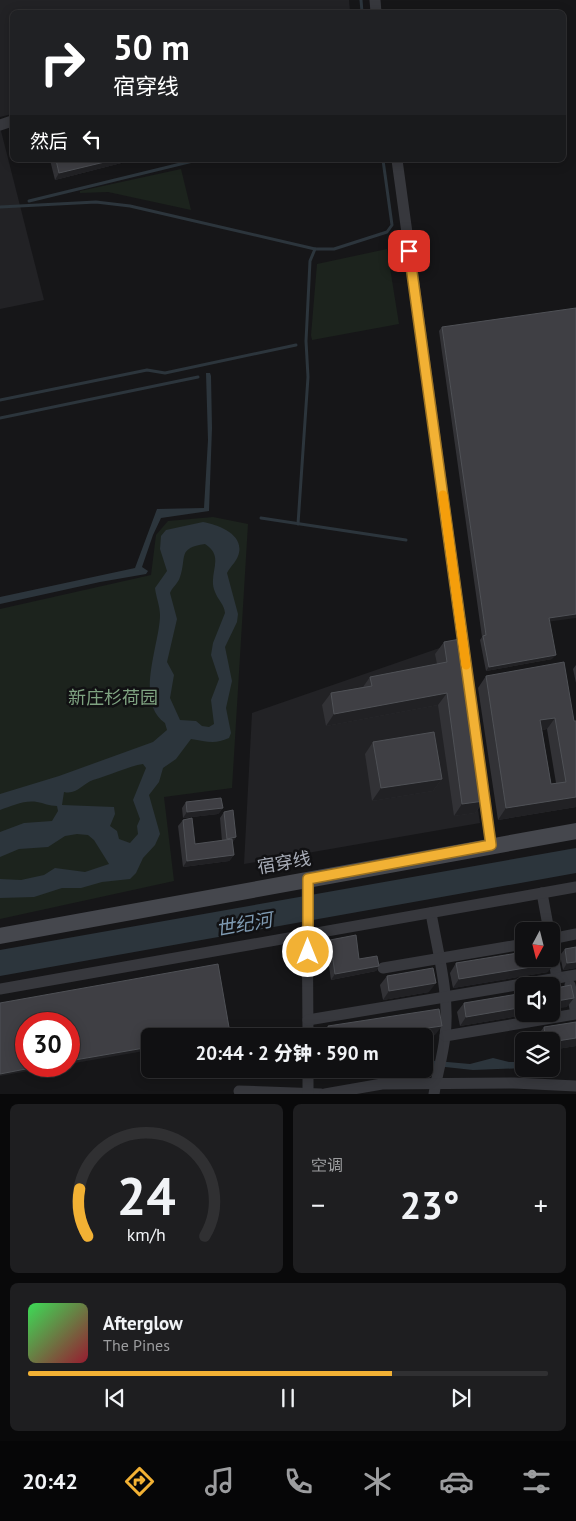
<!DOCTYPE html>
<html lang="zh">
<meta charset="utf-8">
<style>
body{margin:0;font-family:"PT Sans","Noto Sans SC",sans-serif;background:#1e1e20;color:#f1f3f6;height:100vh;display:flex;flex-direction:column;font-size:19px;white-space:nowrap}
*{box-sizing:border-box;margin:0}
p{font-size:16px;color:#9c9d9f}
.icon{flex:none;width:28px;height:28px;fill:none;stroke:currentColor;stroke-width:2;stroke-linecap:round;stroke-linejoin:round}
.map{position:relative;height:1094px;overflow:hidden}
.side{display:flex;flex-direction:column;gap:10px;padding:10px;background:#09090a;flex:1}
.side>*{flex:none}
.top-card{position:absolute;left:10px;top:10px;width:556px;height:152px;border-radius:8px;box-shadow:0 2px 12px #0003,0 0 0 1px #303032;background:#202124;color:#fff;overflow:hidden}
.needle{width:32px;rotate:187deg}
.buttons{position:absolute;left:515px;top:922px;display:grid;gap:10px}
.buttons a{display:grid;place-items:center;width:45px;height:45px;border-radius:8px;background:#101012;box-shadow:0 2px 12px #0003,0 0 0 1px #303032;font-size:25px}
.speed{position:absolute;left:15px;top:1012px;display:flex;gap:10px;font-size:25px;font-weight:700;text-align:center}
.speed>*{display:grid;place-content:center;width:65px;height:65px;border-radius:50%;background:#101012;box-shadow:0 2px 12px #0003,0 0 0 1px #303032;line-height:1}
.speed .limit{border:8px solid #d22;background:#fff;color:#111}
.pin{position:absolute;display:grid;place-items:center;width:42px;height:42px;color:#fff;margin:-21px;border-radius:10px;box-shadow:0 2px 8px #0006}
.me{position:absolute;width:55px;margin:-28px;rotate:0deg;stroke-linejoin:round;filter:drop-shadow(0 0 4px #0008)}
.turn{display:flex;align-items:center;gap:18px;height:105px;padding:0 20px;font-size:22px}
.turn .icon{width:65px;height:65px;stroke-width:2.5}
.turn b{display:block;font-size:35px;line-height:42px}
.then{display:flex;align-items:center;height:48px;padding:0 20px;background:#0003;gap:10px;font-size:19px}
.big{font-size:38px;font-weight:800;line-height:1.1}
.side .card{flex:1;display:flex;flex-direction:column;justify-content:center;gap:8px;min-width:0;padding:0 18px;border-radius:8px;background:#1e1e20}
.side .dial{align-items:center;gap:0}
.dial svg{height:130px;overflow:visible;fill:none;stroke:#303032;stroke-width:7;stroke-linecap:round;text-anchor:middle}
.dial text{fill:#f1f3f6;stroke:none}
.song{display:flex;align-items:center;gap:15px}
.cover{width:60px;height:60px;border-radius:8px;background:linear-gradient(135deg,hsl(130 70% 55%),hsl(350 70% 35%))}
.played{height:5px;border-radius:2px;background:linear-gradient(90deg,#f2b134 70%,#303032 70%)}
.keys{display:flex;justify-content:space-around;direction:ltr}
.heat{display:flex;justify-content:space-between;align-items:center;font-size:28px;direction:ltr}
.side .tiles{flex:1;display:grid;gap:10px;grid-template-columns:1fr 1fr}
.card:last-child{grid-column:span 2}
.trip{position:absolute;left:141px;top:1028px;width:292px;height:50px;border-radius:8px;background:#101012;box-shadow:0 2px 12px #0003,0 0 0 1px #303032;font-weight:800;line-height:50px;text-align:center}
.menu{display:flex;height:80px;justify-content:space-around;align-items:center;background:#060607;color:#9c9d9f}
.menu .icon{width:35px;height:35px}
.menu .active{color:#f2b134}
.menu b{font-size:22px;color:#f1f3f6}
.map>svg:first-child{display:block}
</style>
<div class="map">
<svg width="576" height="1094" viewBox="0 0 576 1094">
<rect width="100%" height="100%" fill="#161618"/>
<!-- built -->
<g fill="#222225">
<polygon points="0,0 349,0 350,12 12,12 12,114 0,117"/>
<polygon points="0,127 44,300 0,309"/>
<polygon points="454,643 480,823 244,864 252,713"/>
</g>
<!-- green -->
<g fill="#1c231d">
<polygon points="181,169 191,210 108,192 80,193 80,191"/>
<polygon points="387,249 399,324 312,340 311,335 317,264"/>
<polygon points="213,517 248,524 232,788 164,797 174,881 0,919 0,609 151,575 156,535 168,521"/>
</g>
<!-- water -->
<g fill="#2c353c" fill-rule="evenodd">
<polygon points="206,373 210,373 211,376 212,428 209,511 161,518 153,535 142,567 148,571 146,574 100,582 0,604 0,597 135,568 157,509 204,508 208,440"/>
<path d="M 203,522 C 219,525 246,535 238,556 C 236,562 230,567 227,573 L 238,614 L 237,622 L 225,647 L 232,681 L 226,708 L 231,733 L 229,738 C 214,745 206,741 191,739 L 176,759 L 163,768 L 159,782 L 149,795 L 160,834 L 155,845 L 143,858 L 136,873 L 130,879 L 102,882 L 81,888 L 62,888 L 34,897 L 0,898 L 0,879 L 21,880 L 44,875 L 55,868 L 85,872 L 109,864 L 94,840 L 88,835 L 77,834 L 65,836 L 48,847 L 19,849 L 0,857 L 0,832 L 24,823 L 52,821 L 58,811 L 57,806 C 49,806 44,803 37,802 C 24,800 12,806 0,810 L 0,794 L 59,776 L 153,742 L 167,730 L 165,723 C 134,701 160,644 160,615 C 160,606 156,597 155,588 L 167,571 L 160,549 L 161,536 L 166,530 ZM 205,544 C 226,557 207,574 215,592 C 218,600 224,604 225,613 L 213,643 L 211,655 L 219,679 L 211,700 L 214,724 L 209,727 L 202,726 L 196,721 L 180,720 L 170,698 L 174,675 L 167,662 L 177,619 L 170,593 C 172,587 178,584 180,577 C 187,557 177,548 205,544 ZM 143,764 L 146,768 L 133,800 L 140,819 L 137,826 L 138,834 L 130,843 L 119,839 L 117,831 L 110,826 L 115,814 L 114,807 L 62,805 L 64,792 C 77,795 82,784 93,780 C 108,776 129,766 143,764 Z"/>
<polygon points="576,848 576,873 0,976 0,950"/>
<polygon points="493,1058 509,1062 524,1062 524,1068 473,1070 436,1066 427,1069 415,1069 425,1069 425,1060 470,1064"/>
</g>
<g fill="none" stroke-linecap="round" stroke-linejoin="round">
<!-- stream -->
<g stroke="#2c353c" stroke-width="3">
<polyline points="361,0 362,12"/>
<polyline points="29,201 197,160"/>
<polyline points="0,207 96,202 130,206 315,249 334,249 387,232 392,225 383,160"/>
<polyline points="0,400 147,370 165,373 296,345"/>
<polyline points="0,418 198,377"/>
<polyline points="261,518 406,540"/>
<polyline points="298,524 308,377 306,341 310,261 315,249"/>
</g>
<!-- minor -->
<g stroke="#37383d" stroke-width="11">
<polyline points="375,0 376,12"/>
<polyline points="0,125 12,121"/>
<polyline points="397,160 491,845"/>
<polyline points="307,879 308,1036"/>
<polyline points="542,893 549,931"/>
<path d="M 431,913 C 438,953 450,996 445,1036 C 443,1056 437,1074 434,1094"/>
<polyline points="551,939 576,934"/>
<polyline points="551,945 557,978"/>
<polyline points="383,968 524,944"/>
<polyline points="570,985 576,1013"/>
<polyline points="0,989 576,887"/>
<polyline points="308,1020 576,975"/>
<polyline points="445,1036 576,1014"/>
<polyline points="239,1091 321,1094"/>
<polyline points="308,1094 308,1069"/>
<polyline points="325,1094 382,1084 514,1083 576,1086"/>
</g>
<!-- secondary -->
<polyline stroke="#45474d" stroke-width="16" points="0,936 576,831"/>
</g>
<!-- wall -->
<g fill="#323236" fill-rule="evenodd">
<polygon points="50,160 133,160 55,180"/>
<polygon points="442,327 552,659 486,671 480,640 482,637 439,331"/>
<polygon points="444,642 484,801 475,813 454,816 438,705 326,726 322,705 331,693 363,687 370,677 437,664 435,654"/>
<polygon points="576,665 576,683 573,669"/>
<path d="M 486,676 L 574,721 L 576,807 L 498,820 L 478,688 ZM 547,729 L 556,783 L 551,784 L 542,730 Z"/>
<polygon points="373,742 442,779 433,791 372,801 365,754"/>
<polygon points="186,802 223,808 218,814 183,818 182,808"/>
<polygon points="224,812 236,837 232,843 234,855 229,861 183,867 178,826 183,820 195,844 222,841 220,818"/>
<polygon points="330,940 359,959 379,966 376,971 331,980 326,945"/>
<polygon points="565,949 576,968 563,970 560,955"/>
<polygon points="456,963 548,972 453,988 450,973"/>
<polygon points="387,976 429,992 383,1000 380,985"/>
<polygon points="464,1003 524,1014 530,1014 460,1026 457,1012"/>
<polygon points="576,1022 576,1046 551,1050 551,1041 538,1041 537,1036 544,1027"/>
<polygon points="328,1026 435,1035 425,1037 322,1036 322,1035"/>
</g>
<!-- shaded-wall -->
<g fill="#212124">
<polygon points="113,160 133,160 55,180 59,173"/>
<polygon points="576,614 576,618 546,622 549,618"/>
<polygon points="556,655 552,659 486,671 489,667"/>
<polygon points="447,693 438,705 326,726 334,714"/>
<polygon points="555,718 547,729 532,732 540,720"/>
<polygon points="442,779 433,791 372,801 381,788"/>
<polygon points="576,797 576,807 498,820 506,808"/>
<polygon points="484,801 475,813 454,816 462,804"/>
<polygon points="223,808 218,814 183,818 187,812"/>
<polygon points="236,837 232,844 223,845 227,839"/>
<polygon points="234,855 229,861 183,867 187,861"/>
<polygon points="576,962 576,968 563,970 567,963"/>
<polygon points="555,963 548,972 453,988 459,979"/>
<polygon points="379,966 376,971 331,980 335,974"/>
<polygon points="436,983 429,992 383,1000 389,991"/>
<polygon points="574,998 567,1007 551,1010 551,1002"/>
<polygon points="524,1007 524,1014 530,1014 460,1026 466,1017"/>
<polygon points="442,1026 435,1035 425,1037 371,1036"/>
<polygon points="230,1033 228,1036 211,1036"/>
<polygon points="576,1038 576,1046 551,1050 551,1042"/>
<polygon points="150,1047 150,1050 69,1064 69,1061"/>
<polygon points="41,1066 57,1066 0,1076 0,1074"/>
</g>
<!-- building -->
<g fill="#3f3f44" stroke="#4f5156" fill-rule="evenodd">
<polygon points="56,160 113,160 59,173"/>
<polygon points="576,308 576,614 549,618 556,655 489,667 483,636 486,635 442,327"/>
<polygon points="460,639 484,801 462,804 447,693 334,714 331,693 372,686 370,677 447,662 444,642"/>
<path d="M 564,662 L 574,721 L 576,721 L 576,797 L 506,808 L 486,676 ZM 555,718 L 566,782 L 551,784 L 540,720 Z"/>
<polygon points="434,732 442,779 381,788 373,742"/>
<polygon points="221,798 223,808 187,812 186,802"/>
<polygon points="233,810 236,837 227,839 224,812"/>
<polygon points="192,818 195,844 232,839 234,855 187,861 183,820"/>
<polygon points="356,935 359,959 377,956 379,966 335,974 330,940"/>
<polygon points="551,947 555,963 459,979 456,963 524,952 524,959 551,959"/>
<polygon points="576,947 576,962 567,963 565,949"/>
<polygon points="218,964 230,1033 211,1036 150,1036 150,1047 69,1061 69,1024 26,1024 26,1066 41,1066 0,1074 0,1003"/>
<polygon points="433,968 436,983 389,991 387,976"/>
<polygon points="571,985 574,998 551,1002 551,989"/>
<polygon points="524,993 524,1007 466,1017 464,1003"/>
<polygon points="439,1009 442,1026 371,1036 330,1036 328,1026"/>
<polygon points="576,1022 576,1038 551,1042 551,1041 546,1041 544,1027"/>
</g>
<g fill="none" stroke-linecap="round" stroke-linejoin="round">
<!-- route casing -->
<g stroke="#9d7322" stroke-width="12">
<polyline id="route" points="308,952 308,879 491,845 409,251"/>
</g>
<!-- route -->
<use href="#route" stroke="#f2b134" stroke-width="9"/>
<!-- slow -->
<polyline stroke="#f59e0b" stroke-width="9" points="443,495 466,665"/>
</g>
<g text-anchor="middle" stroke-width="5" stroke-linejoin="round" paint-order="stroke">
<!-- park labels -->
<g font-size="18" fill="#7fa381" stroke="#111113">
<text x="113" y="704">新庄杉荷园</text>
</g>
<!-- street labels -->
<g font-size="18" fill="#a8adb8" stroke="#111113">
<text transform="translate(284 863) rotate(-10)" y="6">宿穿线</text>
</g>
<!-- water labels -->
<g font-size="19" font-style="italic" fill="#7f9bb3" stroke="#111113">
<text transform="translate(244 924) rotate(-10)" y="7">世纪河</text>
</g>
</g>
</svg>
<div class="buttons">
<a><svg class="needle" viewBox="-14 -14 28 28"><path d="M0-13l5 13h-10z" fill="#e53935"/><path d="M0 13l5-13h-10z" fill="#9c9d9f"/></svg></a>
<a><svg class="icon" aria-label="sound" viewBox="0 0 24 24"><path d="M4 9h4l5-4v14l-5-4H4zM17 9q2 3 0 6"/></svg></a>
<a><svg class="icon" aria-label="layers" viewBox="0 0 24 24"><path d="M12 4l9 5-9 5-9-5zM3 14l9 5 9-5"/></svg></a>
</div>
<div class="speed"><div class="limit">30</div></div>
<div class="pin" style="left:409px;top:251px;background:#d93025"><svg class="icon" aria-label="arrive" viewBox="0 0 24 24"><path d="M6 21V4h12l-3 4 3 4H6"/></svg></div>
<svg class="me" style="left:308px;top:952px" viewBox="-20 -20 40 40"><circle r="17" fill="#f2b134" stroke="#fff" stroke-width="3"/><path d="M0-11L8 9 0 5-8 9z" fill="#fff"/></svg>
<div class="trip">20:44 · 2 分钟 · 590 m</div>
<div class="top-card">
<div class="turn"><svg class="icon" aria-label="right" viewBox="0 0 24 24"><path d="M7 20v-9h11M14 6l5 5-5 5"/></svg><div><b>50 m</b>宿穿线</div></div>
<div class="then">然后<svg class="icon" aria-label="left" viewBox="0 0 24 24"><path d="M17 20v-9H6M10 6l-5 5 5 5"/></svg></div>
</div>
</div>
<section class="side">
<div class="tiles">
<div class="card dial"><svg viewBox="0 0 100 80">
<path d="M14 69A42 42 0 1 1 86 69"/>
<path d="M14 69A42 42 0 0 1 9 40" stroke="#f2b134"/>
<text x="50" y="56" font-size="32" font-weight="700">24</text>
<text x="50" y="72" font-size="11">km/h</text>
</svg></div>
<div class="card"><p>空调</p>
<div class="heat"><a>−</a><b class="big">23°</b><a>+</a></div>
</div>
<div class="card">
<div class="song"><i class="cover"></i><div><b>Afterglow</b><p>The Pines</p></div></div>
<div class="played"></div>
<div class="keys"><svg class="icon" aria-label="previous" viewBox="0 0 24 24"><path d="M18 5L8 12l10 7zM5 5v14"/></svg><svg class="icon" aria-label="pause" viewBox="0 0 24 24"><path d="M8 5v14M16 5v14"/></svg><svg class="icon" aria-label="next" viewBox="0 0 24 24"><path d="M6 5l10 7-10 7zM19 5v14"/></svg></div>
</div>
</div>
</section>
<nav class="menu">
<b>20:42</b>
<svg class="icon active" aria-label="directions" viewBox="0 0 24 24"><path d="M12 3l9 9-9 9-9-9zM9 14v-3h6M13 9l2 2-2 2"/></svg>
<svg class="icon" aria-label="music" viewBox="0 0 24 24"><path d="M9 18V5l10-2v13"/><circle cx="6" cy="18" r="3"/><circle cx="16" cy="16" r="3"/></svg>
<svg class="icon" aria-label="phone" viewBox="0 0 24 24"><path d="M5 4h4l2 5-3 2q2 4 5 5l2-3 5 2v4C11 20 4 13 5 4z"/></svg>
<svg class="icon" aria-label="climate" viewBox="0 0 24 24"><path d="M12 3v18M4 7l16 10M4 17L20 7"/></svg>
<svg class="icon" aria-label="car" viewBox="0 0 24 24"><path d="M5 17H2v-5l4-1 3-4h7l3 4 3 1v5h-3M9 17h6M6 11h13"/><circle cx="7" cy="17" r="2"/><circle cx="17" cy="17" r="2"/></svg>
<svg class="icon" aria-label="filters" viewBox="0 0 24 24"><path d="M4 7h16M4 17h16"/><circle cx="9" cy="7" r="2"/><circle cx="15" cy="17" r="2"/></svg>
</nav>
